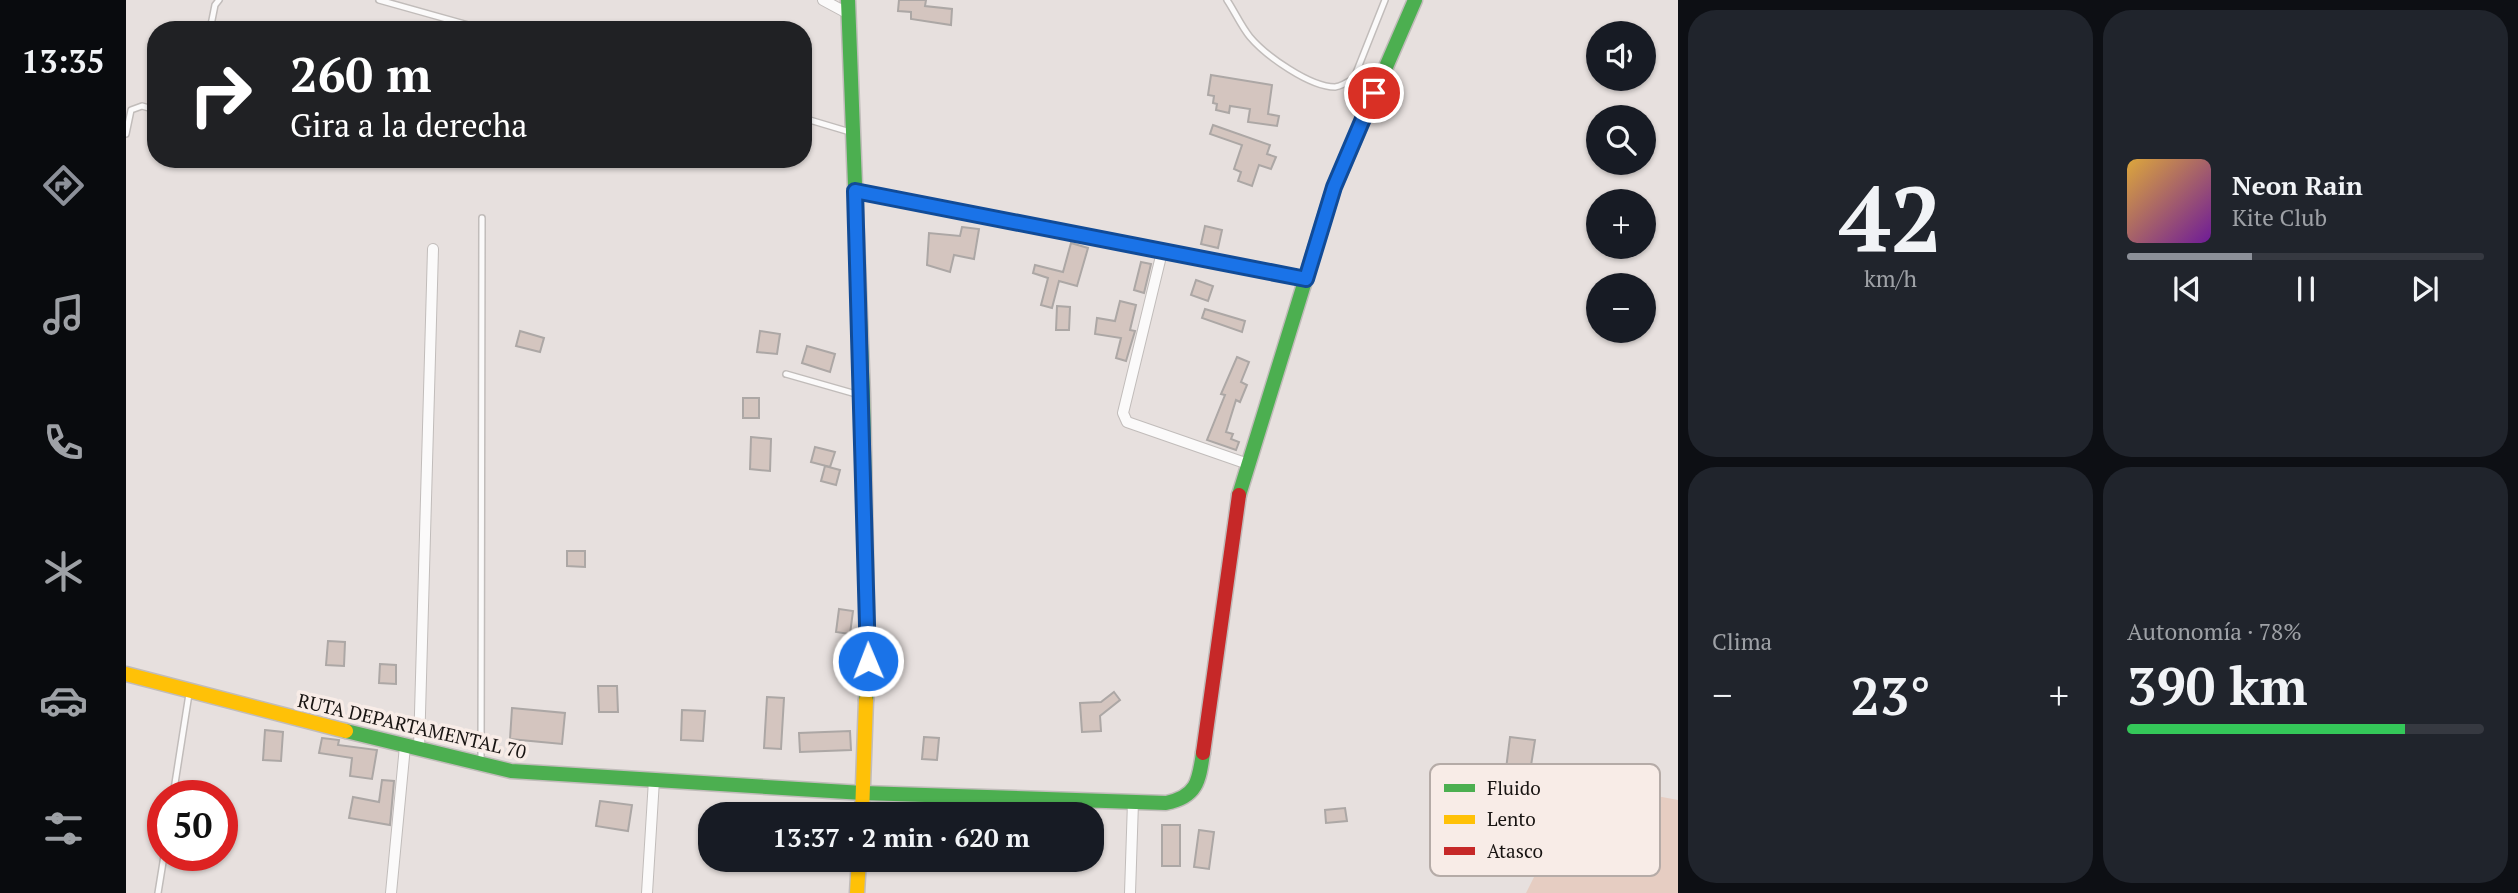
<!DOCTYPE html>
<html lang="es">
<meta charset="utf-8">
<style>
body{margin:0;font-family:"PT Serif",serif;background:#20242c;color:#f1f3f6;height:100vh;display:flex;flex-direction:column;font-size:26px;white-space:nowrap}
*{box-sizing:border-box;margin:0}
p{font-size:23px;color:#9ea1a6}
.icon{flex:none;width:38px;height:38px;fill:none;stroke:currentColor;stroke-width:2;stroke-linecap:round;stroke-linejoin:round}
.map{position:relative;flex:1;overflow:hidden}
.side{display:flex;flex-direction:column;gap:10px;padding:10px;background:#0d0f14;width:840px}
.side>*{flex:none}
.banner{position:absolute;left:21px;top:21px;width:665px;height:147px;border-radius:28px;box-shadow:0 2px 5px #0004;background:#202124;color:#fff;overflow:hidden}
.tools{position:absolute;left:1460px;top:21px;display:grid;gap:14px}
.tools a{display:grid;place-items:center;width:70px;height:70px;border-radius:50%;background:#171b24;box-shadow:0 2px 5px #0004;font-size:35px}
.speed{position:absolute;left:21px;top:780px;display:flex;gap:14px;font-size:35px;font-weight:700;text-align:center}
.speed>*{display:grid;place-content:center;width:91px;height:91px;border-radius:50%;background:#171b24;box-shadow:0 2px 5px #0004;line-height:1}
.speed .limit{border:10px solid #d22;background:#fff;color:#111}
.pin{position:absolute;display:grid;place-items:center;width:60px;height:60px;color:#fff;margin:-30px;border:4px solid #fff;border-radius:50%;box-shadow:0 2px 7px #0007}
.me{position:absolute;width:77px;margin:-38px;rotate:359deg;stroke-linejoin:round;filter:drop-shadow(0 0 5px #0008)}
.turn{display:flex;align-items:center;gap:24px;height:147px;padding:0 28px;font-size:32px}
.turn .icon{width:91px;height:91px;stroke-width:2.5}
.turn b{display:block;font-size:49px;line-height:60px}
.big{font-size:52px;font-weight:800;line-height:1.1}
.side .card{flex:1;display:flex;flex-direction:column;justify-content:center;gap:10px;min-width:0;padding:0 24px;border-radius:28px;background:#20242c}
.side .dial{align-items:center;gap:0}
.dial b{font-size:91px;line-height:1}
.song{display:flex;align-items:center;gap:21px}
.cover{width:84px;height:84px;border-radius:10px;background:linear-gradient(135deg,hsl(40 70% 55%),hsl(280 70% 35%))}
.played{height:7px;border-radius:4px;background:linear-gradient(90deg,#8c9099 35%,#363941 35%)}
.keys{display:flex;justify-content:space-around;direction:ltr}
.heat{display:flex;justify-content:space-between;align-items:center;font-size:38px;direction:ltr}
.charge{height:10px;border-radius:5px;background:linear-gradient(90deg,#34c759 78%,#363941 0)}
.side .tiles{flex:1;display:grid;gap:10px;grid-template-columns:repeat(2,1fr)}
.trip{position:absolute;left:572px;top:802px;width:406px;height:70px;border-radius:28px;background:#171b24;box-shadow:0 2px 5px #0004;font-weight:800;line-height:70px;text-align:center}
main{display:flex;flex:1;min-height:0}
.menu{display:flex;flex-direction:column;width:126px;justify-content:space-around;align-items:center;background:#090b0e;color:#9ea1a6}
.menu .icon{width:49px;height:49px}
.menu .current{color:#8c9099}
.menu b{font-size:32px;color:#f1f3f6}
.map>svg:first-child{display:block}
</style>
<main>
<nav class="menu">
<b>13:35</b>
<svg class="icon current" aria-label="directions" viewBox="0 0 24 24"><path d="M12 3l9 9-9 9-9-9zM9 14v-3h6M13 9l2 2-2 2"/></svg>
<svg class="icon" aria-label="music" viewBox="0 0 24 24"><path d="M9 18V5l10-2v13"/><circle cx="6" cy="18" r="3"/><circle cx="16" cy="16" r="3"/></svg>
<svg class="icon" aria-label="phone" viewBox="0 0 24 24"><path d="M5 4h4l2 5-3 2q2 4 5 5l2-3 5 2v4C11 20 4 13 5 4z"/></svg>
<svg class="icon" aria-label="climate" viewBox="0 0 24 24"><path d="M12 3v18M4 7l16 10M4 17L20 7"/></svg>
<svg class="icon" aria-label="car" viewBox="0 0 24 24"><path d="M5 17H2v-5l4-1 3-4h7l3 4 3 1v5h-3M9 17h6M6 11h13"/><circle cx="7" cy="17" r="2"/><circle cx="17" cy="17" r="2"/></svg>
<svg class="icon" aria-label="filters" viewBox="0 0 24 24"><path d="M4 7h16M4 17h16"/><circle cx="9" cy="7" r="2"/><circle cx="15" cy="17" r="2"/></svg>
</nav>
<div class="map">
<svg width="1552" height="893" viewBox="0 0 1552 893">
<rect width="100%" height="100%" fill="#e7e0de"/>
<!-- green -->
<polygon fill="#e6cdc2" points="1504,791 1552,800 1552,893 1400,893 1432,829"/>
<!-- building -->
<g fill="#d4c5bf" stroke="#aca7a5" stroke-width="2">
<polygon points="773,0 800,0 799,6 826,9 825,25 785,19 785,12 772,11"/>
<polygon points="1085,75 1146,85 1142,114 1153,116 1151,126 1122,122 1124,109 1104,106 1103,113 1090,110 1091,104 1087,103 1088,96 1082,95"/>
<polygon points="1087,125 1144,145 1141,154 1150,157 1145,169 1133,165 1126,186 1112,181 1115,172 1108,169 1116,145 1084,134"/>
<polygon points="1079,226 1096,230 1092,248 1075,244"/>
<polygon points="836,227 853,229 848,259 828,255 824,272 801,265 803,233 834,236"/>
<polygon points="945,243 962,248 951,286 933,281 926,308 915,305 922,278 907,273 909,265 937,272"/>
<polygon points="1015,262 1025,264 1018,293 1008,290"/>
<polygon points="1070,280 1087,286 1082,301 1065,295"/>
<polygon points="994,301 1010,305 1004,330 1009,331 1000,361 990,358 995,338 969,334 971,318 989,321"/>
<polygon points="931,306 944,307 943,330 930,330"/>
<polygon points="1079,309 1119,321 1116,332 1076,318"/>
<polygon points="394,331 418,338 414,352 390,346"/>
<polygon points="634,331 654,334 651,354 631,352"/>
<polygon points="681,346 709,354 704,372 676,363"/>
<polygon points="1111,357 1123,362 1115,382 1121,385 1114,402 1110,400 1100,432 1107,434 1105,439 1113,442 1110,450 1081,440 1099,395 1095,394"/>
<rect x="617" y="398" width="16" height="20"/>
<polygon points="625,437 645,439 644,471 624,469"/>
<polygon points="689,447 709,452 704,467 685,462"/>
<polygon points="699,466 714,470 710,485 695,481"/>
<polygon points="441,551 459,551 459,567 441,566"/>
<polygon points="713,609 727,611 724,634 710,632"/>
<polygon points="202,641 219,642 218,666 200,665"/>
<polygon points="254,664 270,665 270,684 253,683"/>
<polygon points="472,686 491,686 492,712 473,712"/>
<polygon points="988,692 994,700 974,716 975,731 956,732 954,703 975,702"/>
<polygon points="641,697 658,698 655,749 638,748"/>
<polygon points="386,708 439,713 436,744 384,739"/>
<polygon points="556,710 579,711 577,741 555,740"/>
<polygon points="139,730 157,732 155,761 137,760"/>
<polygon points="724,731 725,750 674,752 673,733"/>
<polygon points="798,737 813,738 811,760 796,759"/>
<polygon points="1384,737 1409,740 1404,772 1380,769"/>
<polygon points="196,738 213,740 212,745 251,750 246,779 224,776 226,758 193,753"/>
<polygon points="256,780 268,781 264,825 223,818 227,797 253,802"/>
<polygon points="474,801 506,805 502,831 470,826"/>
<polygon points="1219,808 1221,821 1200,823 1199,810"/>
<rect x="1036" y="825" width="18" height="41"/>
<polygon points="1073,830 1088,832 1083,869 1068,867"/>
</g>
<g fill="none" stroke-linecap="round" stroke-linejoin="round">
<!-- lane casing -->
<g stroke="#c1bcba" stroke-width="8">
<g id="lane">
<polyline points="253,0 360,30"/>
<path d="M 1101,0 C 1109,12 1115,26 1124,37 C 1140,56 1184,87 1209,87 C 1216,86 1222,82 1228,78 L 1259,0"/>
<polyline points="84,30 89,5 93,0"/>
<polyline points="677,118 724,132"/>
<polyline points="0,134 5,110 16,106 30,110"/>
<polyline points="660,374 737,396"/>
<polyline points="355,763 356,218"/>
<polyline points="47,796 63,694"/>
<polyline points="32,893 38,856"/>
</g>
</g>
<!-- street casing -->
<g stroke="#c1bcba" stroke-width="12">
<g id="street">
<polyline points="697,0 723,14"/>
<polyline points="729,191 1036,252 997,413 1001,422 1122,464"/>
<polyline points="1036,252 1180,279"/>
<polyline points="293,749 307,249"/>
<polyline points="265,893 279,746"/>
<polyline points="521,893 528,780"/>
<polyline points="1004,893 1007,802"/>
</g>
</g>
<!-- fast casing -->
<g stroke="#c1bcba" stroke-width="17">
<g id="fast">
<polyline points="722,0 737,396 742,661 740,700"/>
<polyline points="1113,495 1208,187 1289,0"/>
<path d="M 220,731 L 385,771 L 737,793 L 1040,803 C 1071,797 1073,781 1077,753"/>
</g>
</g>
<!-- slow casing -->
<g stroke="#c1bcba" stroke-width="17">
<g id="slow">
<polyline points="0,674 220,731"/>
<polyline points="736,814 740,700"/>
<polyline points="731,893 733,859"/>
</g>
</g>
<!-- jam casing -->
<g stroke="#c1bcba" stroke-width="17">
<polyline id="jam" points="1077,753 1113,495"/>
</g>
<!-- lane -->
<use href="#lane" stroke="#fbfafa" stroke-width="5"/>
<!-- street -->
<use href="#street" stroke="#fbfafa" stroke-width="10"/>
<!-- fast -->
<use href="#fast" stroke="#4caf50" stroke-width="14"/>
<!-- slow -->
<use href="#slow" stroke="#ffc107" stroke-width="14"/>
<!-- jam -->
<use href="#jam" stroke="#c62828" stroke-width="14"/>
</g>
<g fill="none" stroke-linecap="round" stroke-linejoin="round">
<!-- route casing -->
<g stroke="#114b97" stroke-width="18">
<polyline id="route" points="742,661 729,191 1180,279 1208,187 1248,93"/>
</g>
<!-- route -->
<use href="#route" stroke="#1a73e8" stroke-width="12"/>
</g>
<g text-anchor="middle" stroke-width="7" stroke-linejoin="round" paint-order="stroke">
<!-- street labels -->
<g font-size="19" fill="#181412" stroke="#f8ece7">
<text transform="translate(286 726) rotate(13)" y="7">RUTA DEPARTAMENTAL 70</text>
</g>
</g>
<!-- legend -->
<rect x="1304" y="764" width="230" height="112" rx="10" fill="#f8ece7" stroke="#b5aba7" stroke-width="2"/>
<rect x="1318" y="784" width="31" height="8" fill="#4caf50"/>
<rect x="1318" y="815" width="31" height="9" fill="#ffc107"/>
<rect x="1318" y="847" width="31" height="8" fill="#c62828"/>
<g font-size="19" fill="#181412">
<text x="1361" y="795">Fluido</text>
<text x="1361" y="826">Lento</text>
<text x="1361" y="858">Atasco</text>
</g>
</svg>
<div class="tools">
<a><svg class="icon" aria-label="sound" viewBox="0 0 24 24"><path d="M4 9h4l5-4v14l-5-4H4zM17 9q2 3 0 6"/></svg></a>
<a><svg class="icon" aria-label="search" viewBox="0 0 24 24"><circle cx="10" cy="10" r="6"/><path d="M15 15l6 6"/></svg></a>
<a>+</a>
<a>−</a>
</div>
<div class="speed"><div class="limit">50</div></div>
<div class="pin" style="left:1248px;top:93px;background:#d93025"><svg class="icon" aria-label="arrive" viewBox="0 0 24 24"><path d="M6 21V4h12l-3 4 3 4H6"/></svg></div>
<svg class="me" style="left:742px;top:661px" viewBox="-20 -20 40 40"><circle r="17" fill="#1a73e8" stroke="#fff" stroke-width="3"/><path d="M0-11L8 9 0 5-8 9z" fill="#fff"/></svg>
<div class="trip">13:37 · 2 min · 620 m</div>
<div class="banner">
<div class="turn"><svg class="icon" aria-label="right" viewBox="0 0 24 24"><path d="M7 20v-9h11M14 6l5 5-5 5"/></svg><div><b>260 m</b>Gira a la derecha</div></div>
</div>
</div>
<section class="side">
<div class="tiles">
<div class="card dial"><b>42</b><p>km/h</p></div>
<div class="card">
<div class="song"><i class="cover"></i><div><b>Neon Rain</b><p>Kite Club</p></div></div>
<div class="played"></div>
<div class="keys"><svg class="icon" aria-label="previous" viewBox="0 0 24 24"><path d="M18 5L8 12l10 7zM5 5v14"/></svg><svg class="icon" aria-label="pause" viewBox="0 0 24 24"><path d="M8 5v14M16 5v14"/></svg><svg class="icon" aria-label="next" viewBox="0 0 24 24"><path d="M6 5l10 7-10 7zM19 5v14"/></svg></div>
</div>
<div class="card"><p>Clima</p>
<div class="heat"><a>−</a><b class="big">23°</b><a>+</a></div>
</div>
<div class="card"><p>Autonomía · 78%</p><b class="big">390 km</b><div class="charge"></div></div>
</div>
</section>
</main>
